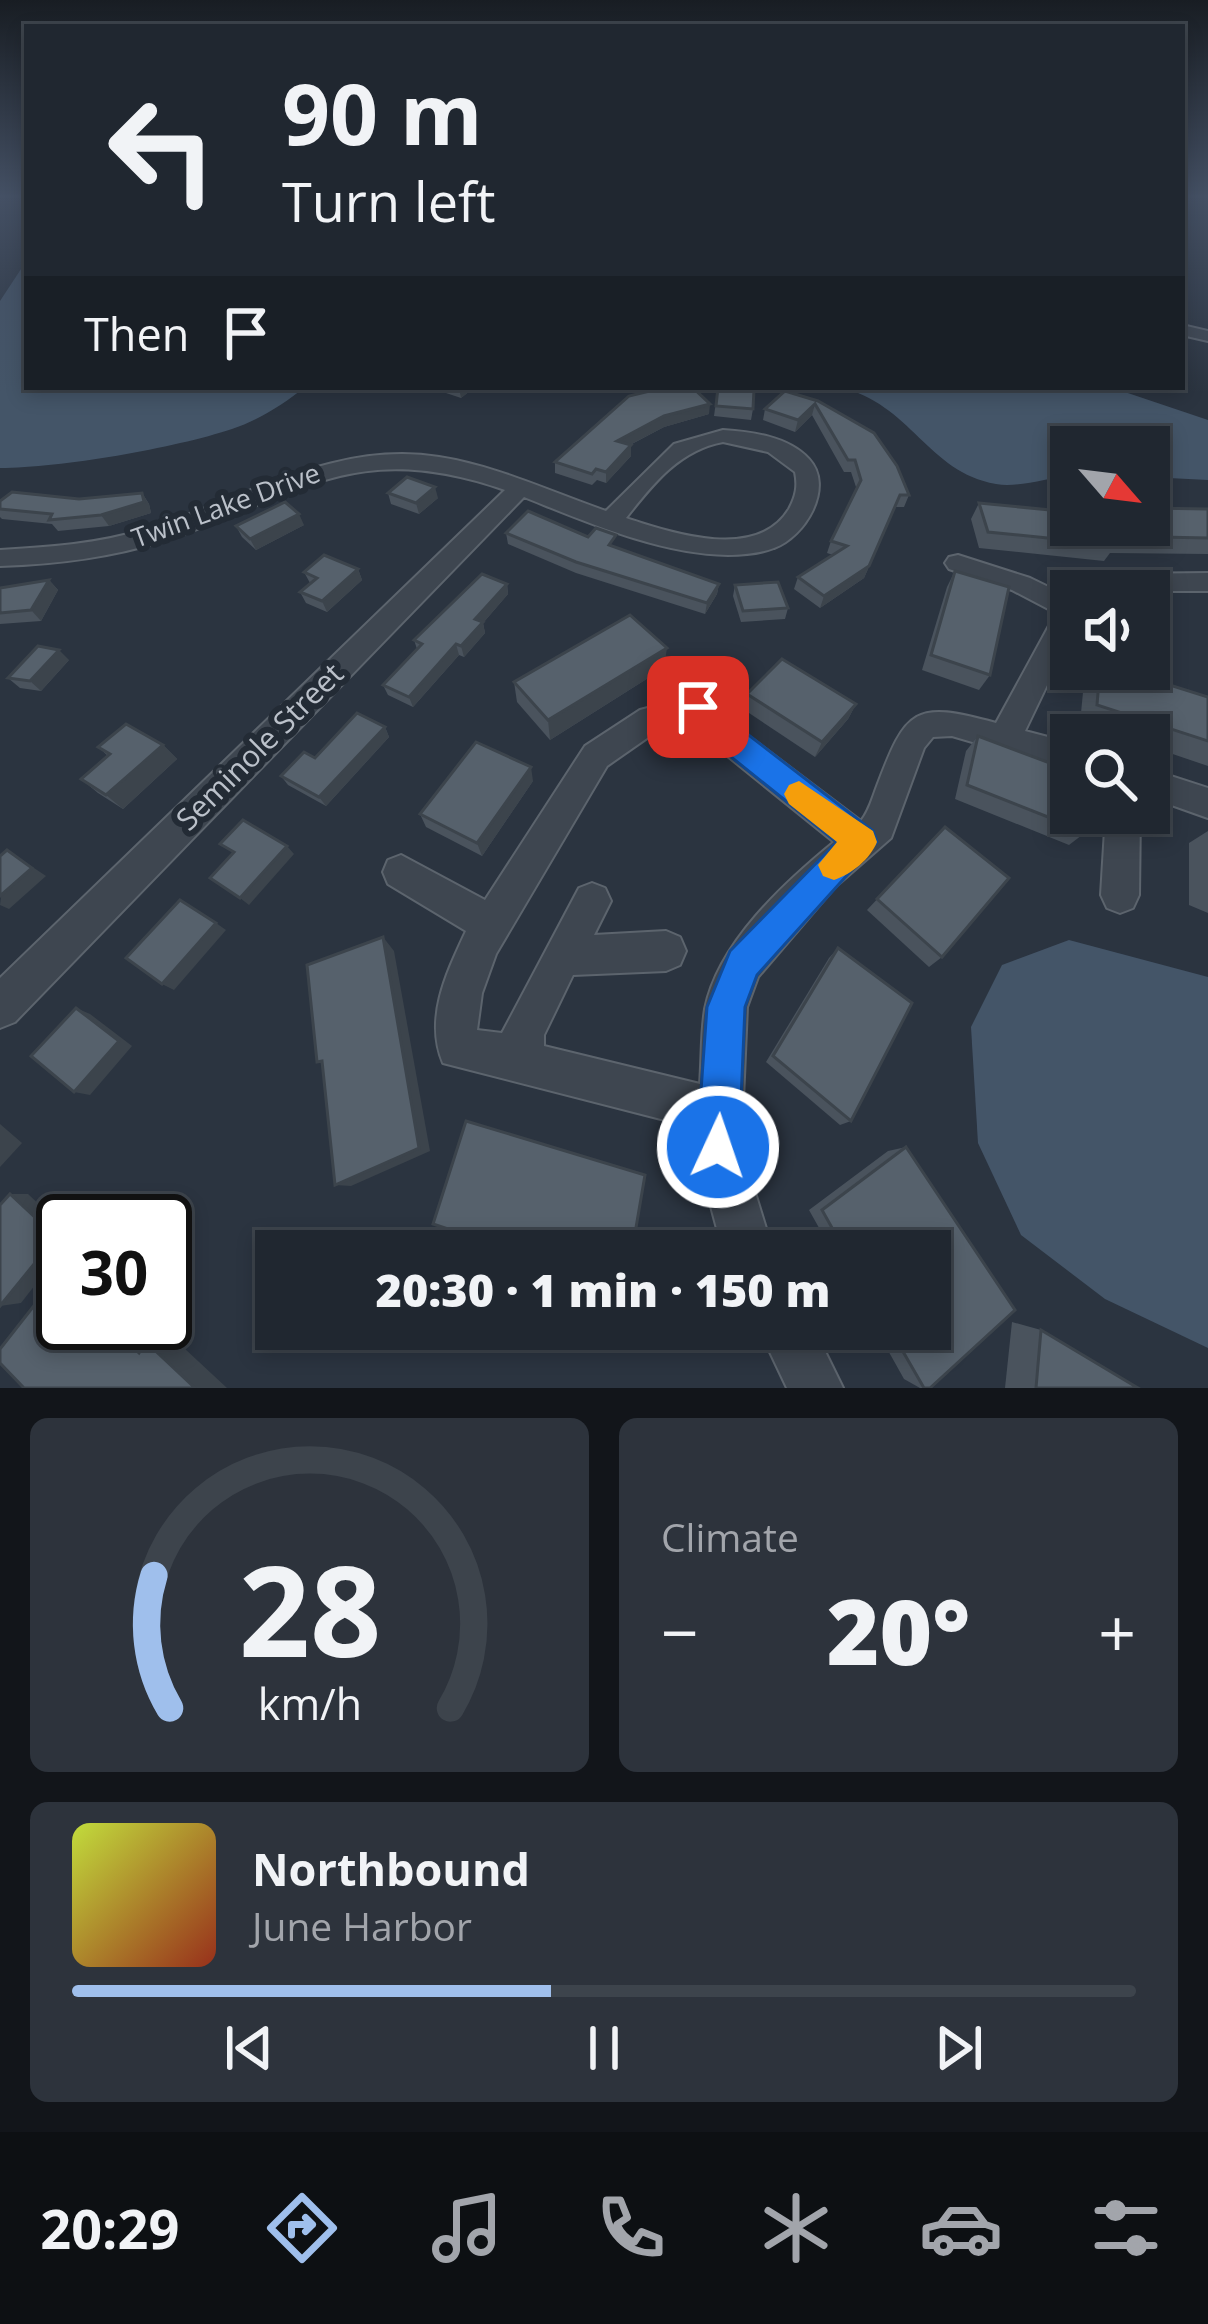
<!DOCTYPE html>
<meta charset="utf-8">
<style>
body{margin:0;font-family:"Open Sans",sans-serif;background:#2d333c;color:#f1f3f6;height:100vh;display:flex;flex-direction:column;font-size:45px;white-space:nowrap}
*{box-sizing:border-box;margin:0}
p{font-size:39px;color:#a2a5ab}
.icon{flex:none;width:66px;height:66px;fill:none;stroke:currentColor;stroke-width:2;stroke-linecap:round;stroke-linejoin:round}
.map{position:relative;height:1388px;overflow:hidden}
.details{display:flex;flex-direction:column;gap:30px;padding:30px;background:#12151a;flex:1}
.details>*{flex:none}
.banner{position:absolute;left:24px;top:24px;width:1161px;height:366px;border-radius:0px;box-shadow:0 6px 18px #0003,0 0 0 3px #3d444c;background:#202730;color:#f1f3f6;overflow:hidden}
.needle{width:78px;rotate:118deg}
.controls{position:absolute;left:1050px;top:426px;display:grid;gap:24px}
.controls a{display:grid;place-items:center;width:120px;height:120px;border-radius:0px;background:#202730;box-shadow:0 6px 18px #0003,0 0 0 3px #3d444c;font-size:60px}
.speed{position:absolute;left:36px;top:1194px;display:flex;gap:24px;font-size:60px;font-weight:700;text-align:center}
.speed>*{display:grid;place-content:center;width:156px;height:156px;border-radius:50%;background:#202730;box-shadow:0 6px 18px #0003,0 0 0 3px #3d444c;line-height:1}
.speed .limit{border:6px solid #111;border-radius:18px;background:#fff;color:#111}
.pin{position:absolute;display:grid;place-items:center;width:102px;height:102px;color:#fff;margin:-51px;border-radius:24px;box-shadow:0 6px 18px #0006}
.me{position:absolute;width:132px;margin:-66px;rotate:3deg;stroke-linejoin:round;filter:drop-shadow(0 0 9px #0008)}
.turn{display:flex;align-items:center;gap:42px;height:252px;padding:0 60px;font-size:54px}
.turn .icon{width:156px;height:156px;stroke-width:2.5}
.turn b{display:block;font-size:84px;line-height:102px}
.then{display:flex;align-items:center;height:114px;padding:0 60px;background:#0003;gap:24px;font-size:45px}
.big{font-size:90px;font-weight:800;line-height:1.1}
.details .card{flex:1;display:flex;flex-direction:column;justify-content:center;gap:18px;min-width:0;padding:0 42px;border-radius:18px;background:#2d333c}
.details .dial{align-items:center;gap:0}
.dial svg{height:312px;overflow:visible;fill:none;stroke:#3d444c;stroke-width:7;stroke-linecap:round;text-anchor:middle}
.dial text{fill:#f1f3f6;stroke:none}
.song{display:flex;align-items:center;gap:36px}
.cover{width:144px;height:144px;border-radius:18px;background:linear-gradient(135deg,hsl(70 70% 55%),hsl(10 70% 35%))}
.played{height:12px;border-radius:6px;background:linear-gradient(90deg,#9fbfec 45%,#3d444c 45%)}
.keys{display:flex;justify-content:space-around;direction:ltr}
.heat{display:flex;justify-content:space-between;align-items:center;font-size:66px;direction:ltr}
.details .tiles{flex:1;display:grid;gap:30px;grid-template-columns:1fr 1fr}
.card:last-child{grid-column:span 2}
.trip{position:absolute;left:255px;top:1230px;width:696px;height:120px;border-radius:0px;background:#202730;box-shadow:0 6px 18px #0003,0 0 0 3px #3d444c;font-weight:800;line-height:120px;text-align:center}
.tabs{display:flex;height:192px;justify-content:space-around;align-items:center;background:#0d1013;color:#a2a5ab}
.tabs .icon{width:84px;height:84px}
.tabs .active{color:#9fbfec}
.tabs b{font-size:54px;color:#f1f3f6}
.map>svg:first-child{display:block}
</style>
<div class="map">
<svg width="1208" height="1388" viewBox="0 0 1208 1388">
<rect width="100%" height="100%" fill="#2b3440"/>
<!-- water -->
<g fill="#445568">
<path d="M 27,260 L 27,387 L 305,387 C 284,404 259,420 232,429 C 175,448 60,468 0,468 L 0,301 Z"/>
<path d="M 839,387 L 1110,387 L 1208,420 L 1208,480 L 1149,477 L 1149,447 L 1071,447 L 1071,475 C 1048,478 1018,488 996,484 C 927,472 912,404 839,387 Z"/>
<polygon points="1069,940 1208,977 1208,1348 1105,1299 1021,1235 978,1143 971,1027 1002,965"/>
</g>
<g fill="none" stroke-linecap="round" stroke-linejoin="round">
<!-- minor casing -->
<g stroke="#5c646d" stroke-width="4">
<g id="minor">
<polygon points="1182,325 1208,331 1208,341 1182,335"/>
<path d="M 723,430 C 751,432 788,436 809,459 C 835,487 805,537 774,548 C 761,553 741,555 728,555 C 659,554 587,522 524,497 L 15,1022 L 0,1028 L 0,978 L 505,490 C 353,437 299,497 163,541 C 109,558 56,564 0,566 L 0,550 C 50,547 98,544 146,529 C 242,500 335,440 439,457 C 497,466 551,492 606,511 L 674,444 ZM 723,442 L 768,452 L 795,472 C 798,486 796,496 789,509 C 757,562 672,533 626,518 C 652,485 679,450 723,442 Z"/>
<path d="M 958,555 L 1030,578 L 1071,598 L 1071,635 L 1025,731 L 1071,743 L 1071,771 L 952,736 L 933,737 L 924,748 L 891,838 L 835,887 L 758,977 L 747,1007 L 741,1147 L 773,1251 L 723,1251 L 695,1147 L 696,1128 L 443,1063 C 424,1018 447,972 466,931 L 388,884 L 383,872 L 388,860 L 401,855 L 485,900 L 585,746 L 640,710 L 698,695 L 709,698 L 731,723 L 861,821 C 869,811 872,799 877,786 C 906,709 914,700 996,723 L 1056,613 L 1012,590 L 949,569 L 945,563 L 949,557 ZM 692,721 L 709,741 L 834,842 C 784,883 718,943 705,1009 C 701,1033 702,1060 700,1084 L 544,1046 L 544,1035 L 573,975 L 666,971 L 680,965 L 686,951 L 680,937 L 666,931 L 594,935 L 611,901 L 605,888 L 592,883 L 579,888 L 502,1033 L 477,1030 L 482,993 L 496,954 L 607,766 L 660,729 Z"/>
<polygon points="1208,573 1208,591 1084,591 1088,585 1119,574"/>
<polygon points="1149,769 1208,788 1208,818 1149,797"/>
<polygon points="1106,813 1140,813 1139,895 1133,908 1120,913 1107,908 1101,895"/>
<polygon points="759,1329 814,1329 843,1388 787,1388"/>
</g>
</g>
<!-- minor -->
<use href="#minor" fill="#3e4650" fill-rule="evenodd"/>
</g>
<!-- wall -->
<g fill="#4a535d">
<polygon points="428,387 475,387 461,398"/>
<polygon points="718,387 753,409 751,420 714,416"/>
<polygon points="629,396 709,414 664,427 630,445 631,456 606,483 597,480 592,485 555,473 555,462"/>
<polygon points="818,401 909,495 904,507 895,507 864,578 820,608 794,589 798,577 833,555 827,553 831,541 857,490 851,472 844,472 812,415 795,432 763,420 765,409"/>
<polygon points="142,493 149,504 151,513 109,526 58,531 52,524 2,519 0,517 0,501 79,499"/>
<polygon points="388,493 438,498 419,514 391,504"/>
<polygon points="979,503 1071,525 1208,509 1208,554 1110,553 1104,561 979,548 971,519"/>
<polygon points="304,525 256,550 242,537 236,526"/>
<polygon points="506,533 588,537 719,584 717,594 705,614 576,573 508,544"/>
<polygon points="358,569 362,580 327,612 306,603 300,592 310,583 304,572"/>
<polygon points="955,571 990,675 979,690 922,670 947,587"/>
<polygon points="49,580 58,590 41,621 0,624 0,588"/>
<polygon points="507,584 508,594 483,623 485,633 464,657 459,655 413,707 388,695 383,685 417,649 414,640"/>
<polygon points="735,585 788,608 785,619 741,622 733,596"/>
<polygon points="69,660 41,691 20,688 8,678"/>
<polygon points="664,668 550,740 517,702 514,682"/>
<polygon points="1095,669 1119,669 1208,697 1208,766 1149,746 1149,735 1115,735 1080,723 1084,682"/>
<polygon points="747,694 856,704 848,719 815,757 743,709"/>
<polygon points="385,727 389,737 326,806 288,785 281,776"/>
<polygon points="978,736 1086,832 1069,845 955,799 966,751"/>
<polygon points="163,745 177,759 123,809 98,793 81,779 108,756 98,747"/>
<polygon points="533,781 482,856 426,827 420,814"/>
<polygon points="945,827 942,957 929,967 867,910"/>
<polygon points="1208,831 1208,913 1189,905 1189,843"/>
<polygon points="838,948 851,1121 840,1125 766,1062 829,958"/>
<polygon points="906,1147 1015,1310 930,1388 920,1388 904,1379 876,1329 930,1329 930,1251 832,1251 809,1210 888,1151"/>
<polygon points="1012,1322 1041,1330 1138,1388 1005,1388"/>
</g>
<!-- shaded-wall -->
<g fill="#3c444c">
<polygon points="459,387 475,387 461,398"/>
<polygon points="710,404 709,414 664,427 616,452 617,441 664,416"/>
<polygon points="815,404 812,415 795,432 798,420"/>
<polygon points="631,445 631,456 606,483 606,472"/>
<polygon points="435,487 438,498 419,514 416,503"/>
<polygon points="142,493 149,504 151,513 109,526 101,515"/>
<polygon points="895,507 864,578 820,608 824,596"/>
<polygon points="299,514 304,525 256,550 250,539"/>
<polygon points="358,569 362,580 327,612 322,601"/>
<polygon points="49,580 58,590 41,621 31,610"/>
<polygon points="507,584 508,594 483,623 485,633 464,657 461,646 475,619"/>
<polygon points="719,584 717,594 705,614 707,603"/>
<polygon points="456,644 459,655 413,707 409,697"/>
<polygon points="667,648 664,668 550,740 548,720"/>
<polygon points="59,650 69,660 41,691 30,681"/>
<polygon points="856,704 848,719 815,757 822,742"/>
<polygon points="385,727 389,737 326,806 319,797"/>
<polygon points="163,745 177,759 123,809 106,795"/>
<polygon points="531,767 533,781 482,856 477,843"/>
<polygon points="287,846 294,854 249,905 240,898"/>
<polygon points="7,850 46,876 9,909 0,905"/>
<polygon points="216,923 226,930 174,990 162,984"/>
<polygon points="383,937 394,951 430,1151 351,1186 335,1185"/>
<polygon points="76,1008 90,1014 132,1046 90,1095 74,1092"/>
<polygon points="0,1124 22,1143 0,1167"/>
<polygon points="10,1194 28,1194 63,1227 63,1249 21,1303 0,1306"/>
<polygon points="108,1323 139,1323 156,1339 170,1335 227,1388 195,1388 139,1353"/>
</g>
<!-- building -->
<g fill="#56616c" stroke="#3c444c" stroke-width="3">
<polygon points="666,387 682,387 684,389 692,387 710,404 664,416 617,441 631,445 606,472 596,469 592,474 555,462 629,396"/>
<polygon points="718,387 754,390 753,409 716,406"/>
<polygon points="785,391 818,401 874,433 897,466 909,495 900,495 869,566 824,596 798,577 847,546 831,541 861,480 855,460 848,460 815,404 798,420 765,409"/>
<polygon points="407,477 435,487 416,503 388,493"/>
<polygon points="12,492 79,499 142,493 144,502 101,515 49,520 52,514 0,509 0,501"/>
<polygon points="285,502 299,514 250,539 236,526"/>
<polygon points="979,503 1071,512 1071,525 1149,525 1149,508 1208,509 1208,538 1112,536 1116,545 988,532"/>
<polygon points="528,511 588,537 596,528 616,535 609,545 719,584 707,603 576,562 506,533"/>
<polygon points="324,555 358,569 322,601 300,592 317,578 304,572"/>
<polygon points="955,571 1009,587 990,675 931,655"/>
<polygon points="482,574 507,584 475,619 483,622 461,646 456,644 409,697 383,685 422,644 414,640"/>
<polygon points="49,580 31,610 0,613 0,588"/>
<polygon points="778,582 788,608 743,611 735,585"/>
<polygon points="630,615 667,648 548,720 514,682"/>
<polygon points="38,646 59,650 30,681 8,678"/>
<polygon points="782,659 856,704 822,742 747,694"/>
<polygon points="1100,669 1119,669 1208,697 1208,741 1097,705"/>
<polygon points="357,713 385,727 319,797 281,776 304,752 315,758"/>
<polygon points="126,724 163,745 106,795 81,779 110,754 98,747"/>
<polygon points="978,736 1071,771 1071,813 1087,813 1086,832 967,785"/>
<polygon points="476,742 531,767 477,843 420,814"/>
<polygon points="243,820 287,846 240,898 210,878 234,852 220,844"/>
<polygon points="945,827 1009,878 942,957 877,899"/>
<polygon points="7,850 32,868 0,896 0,856"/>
<polygon points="180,900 216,923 162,984 126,958"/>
<polygon points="383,937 419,1148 335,1185 322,1061 317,1062 307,965"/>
<polygon points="838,948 912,1003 851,1121 773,1056"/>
<polygon points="76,1008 119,1041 74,1092 31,1056"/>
<polygon points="466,1121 645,1175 632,1251 514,1251 433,1224"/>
<polygon points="906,1147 1015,1310 930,1388 924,1388 890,1329 930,1329 930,1251 845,1251 822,1210"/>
<polygon points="10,1194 56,1237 0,1306 0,1205"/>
<polygon points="58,1275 63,1280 63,1323 108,1323 139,1353 146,1342 195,1388 24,1388 0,1363 0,1349"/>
<polygon points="1041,1330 1138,1388 1036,1388"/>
</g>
<!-- sky -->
<linearGradient id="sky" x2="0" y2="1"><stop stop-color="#181d23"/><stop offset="0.5" stop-color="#445064"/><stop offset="1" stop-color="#445064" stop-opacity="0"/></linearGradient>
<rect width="1208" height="393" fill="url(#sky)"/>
<!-- route -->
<polygon fill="#1a73e8" stroke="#114b97" stroke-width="3" points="698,696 873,831 877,842 757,975 745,1007 739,1147 733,1162 718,1168 703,1162 697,1147 707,1007 730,951 837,842 710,740 685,707"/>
<!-- slow -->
<path fill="#f59e0b" d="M 799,781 L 873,831 L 877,842 C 870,859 852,874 834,880 L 823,876 L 818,865 L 837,842 L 789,804 L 784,794 L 789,785 Z"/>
<g text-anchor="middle" stroke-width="12" stroke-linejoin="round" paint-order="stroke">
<!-- far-street labels -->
<g font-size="27" fill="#bbc1ca" stroke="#232b35">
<text transform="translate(226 506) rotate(-20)" y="9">Twin Lake Drive</text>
</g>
<!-- street labels -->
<g font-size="30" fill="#bbc1ca" stroke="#232b35">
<text transform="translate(260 747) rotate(-45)" y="10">Seminole Street</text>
</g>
</g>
</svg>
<div class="controls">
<a><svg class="needle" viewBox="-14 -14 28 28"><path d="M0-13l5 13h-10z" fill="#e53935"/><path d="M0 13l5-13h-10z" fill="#a2a5ab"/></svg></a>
<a><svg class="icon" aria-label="sound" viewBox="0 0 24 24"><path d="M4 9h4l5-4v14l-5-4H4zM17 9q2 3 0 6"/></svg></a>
<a><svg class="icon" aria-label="search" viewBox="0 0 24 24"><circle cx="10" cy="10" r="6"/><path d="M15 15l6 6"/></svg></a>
</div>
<div class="speed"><div class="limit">30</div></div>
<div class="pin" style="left:698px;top:707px;background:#d93025"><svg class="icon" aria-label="arrive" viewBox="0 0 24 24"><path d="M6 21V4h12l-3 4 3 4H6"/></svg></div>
<svg class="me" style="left:718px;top:1147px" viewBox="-20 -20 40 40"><circle r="17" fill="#1a73e8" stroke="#fff" stroke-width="3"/><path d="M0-11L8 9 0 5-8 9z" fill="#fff"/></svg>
<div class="trip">20:30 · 1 min · 150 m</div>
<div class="banner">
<div class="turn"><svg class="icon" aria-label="left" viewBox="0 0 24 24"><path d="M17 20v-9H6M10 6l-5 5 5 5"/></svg><div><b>90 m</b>Turn left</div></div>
<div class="then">Then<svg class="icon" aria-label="arrive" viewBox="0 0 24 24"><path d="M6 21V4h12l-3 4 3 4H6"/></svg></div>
</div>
</div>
<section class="details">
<div class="tiles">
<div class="card dial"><svg viewBox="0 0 100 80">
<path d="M14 69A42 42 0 1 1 86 69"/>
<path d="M14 69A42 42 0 0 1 10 35" stroke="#9fbfec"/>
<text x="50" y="56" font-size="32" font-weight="700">28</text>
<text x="50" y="72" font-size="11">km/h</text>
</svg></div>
<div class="card"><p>Climate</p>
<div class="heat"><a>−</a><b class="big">20°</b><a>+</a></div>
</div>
<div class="card">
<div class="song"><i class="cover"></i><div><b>Northbound</b><p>June Harbor</p></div></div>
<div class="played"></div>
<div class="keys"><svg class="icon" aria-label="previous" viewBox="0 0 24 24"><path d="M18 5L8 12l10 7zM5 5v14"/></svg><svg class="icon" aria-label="pause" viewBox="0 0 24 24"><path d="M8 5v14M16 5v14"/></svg><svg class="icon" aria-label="next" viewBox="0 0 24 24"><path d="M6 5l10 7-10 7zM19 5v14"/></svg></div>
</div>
</div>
</section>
<nav class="tabs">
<b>20:29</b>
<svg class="icon active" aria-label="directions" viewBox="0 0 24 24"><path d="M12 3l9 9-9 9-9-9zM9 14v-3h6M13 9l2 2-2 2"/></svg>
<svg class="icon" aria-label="music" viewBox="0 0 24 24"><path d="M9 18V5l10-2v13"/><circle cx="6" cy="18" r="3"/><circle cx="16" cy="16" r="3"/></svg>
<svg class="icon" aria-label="phone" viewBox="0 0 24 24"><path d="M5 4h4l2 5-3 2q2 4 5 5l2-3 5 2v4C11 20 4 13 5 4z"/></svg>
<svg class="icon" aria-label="climate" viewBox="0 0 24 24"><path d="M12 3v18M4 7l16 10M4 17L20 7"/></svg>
<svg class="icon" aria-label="car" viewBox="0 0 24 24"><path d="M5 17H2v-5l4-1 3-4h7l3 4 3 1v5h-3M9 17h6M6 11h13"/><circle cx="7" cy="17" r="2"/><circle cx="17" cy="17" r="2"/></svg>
<svg class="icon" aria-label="filters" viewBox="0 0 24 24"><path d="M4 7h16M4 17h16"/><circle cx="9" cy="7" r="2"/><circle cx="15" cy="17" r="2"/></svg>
</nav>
